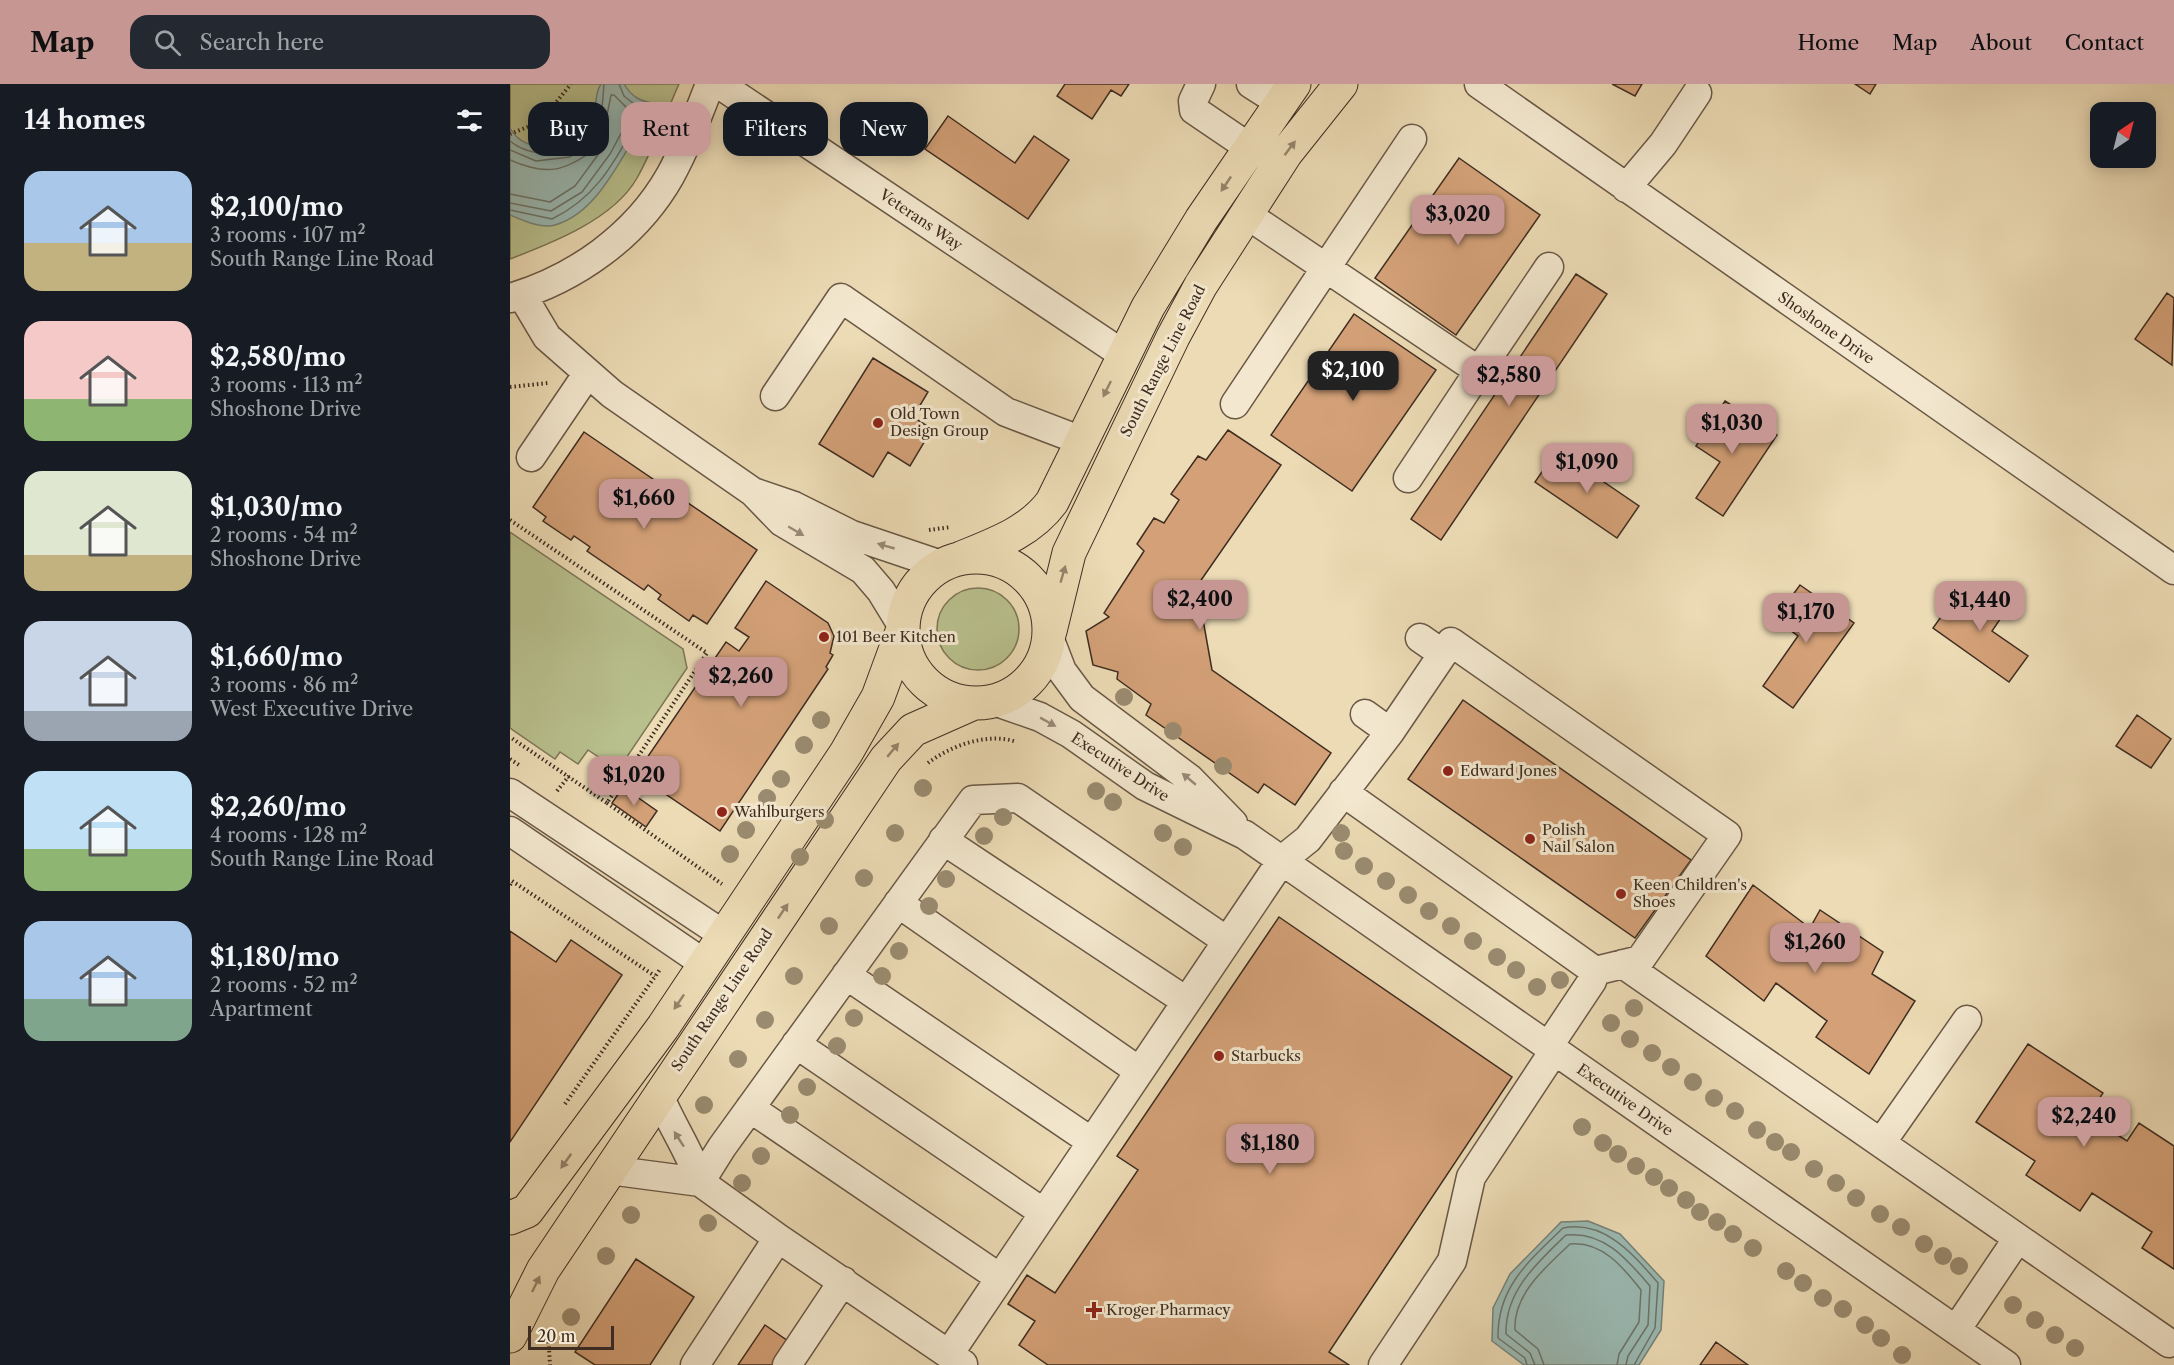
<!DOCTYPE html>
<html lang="en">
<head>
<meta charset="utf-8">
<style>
  body { margin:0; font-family:"Libre Caslon Text",serif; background:#242831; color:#f1f3f6; height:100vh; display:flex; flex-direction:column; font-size:22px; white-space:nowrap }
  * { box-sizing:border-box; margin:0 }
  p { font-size:20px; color:#9ea1a6 }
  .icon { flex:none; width:33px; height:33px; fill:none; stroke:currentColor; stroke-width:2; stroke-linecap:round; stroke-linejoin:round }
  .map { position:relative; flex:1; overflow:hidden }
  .panel { display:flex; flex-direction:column; background:#171b24; width:510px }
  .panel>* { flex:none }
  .hud { position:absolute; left:18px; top:18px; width:570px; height:54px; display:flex; gap:12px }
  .needle { width:39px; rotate:35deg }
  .fabs { position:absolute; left:1580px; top:18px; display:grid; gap:12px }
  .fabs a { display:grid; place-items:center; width:66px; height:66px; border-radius:12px; background:#171b24; box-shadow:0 3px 15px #0003; font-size:30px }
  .scale { position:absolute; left:18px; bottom:15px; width:86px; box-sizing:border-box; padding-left:6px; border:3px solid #3f2d21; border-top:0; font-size:16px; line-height:21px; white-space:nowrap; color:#3f2d21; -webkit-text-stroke:4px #f3e8cf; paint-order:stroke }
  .price { position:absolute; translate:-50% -51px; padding:0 14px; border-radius:12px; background:#c59692; color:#111; font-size:20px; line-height:39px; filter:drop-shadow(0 2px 3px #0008) }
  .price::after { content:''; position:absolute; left:50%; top:36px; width:18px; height:14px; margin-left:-9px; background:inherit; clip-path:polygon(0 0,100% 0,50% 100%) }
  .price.active { background:#222; color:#fff }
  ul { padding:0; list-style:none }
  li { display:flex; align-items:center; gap:18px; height:150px; padding:0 24px }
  li span { display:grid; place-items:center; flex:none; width:168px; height:120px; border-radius:18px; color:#555 }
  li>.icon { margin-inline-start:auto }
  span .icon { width:72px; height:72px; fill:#fffc; stroke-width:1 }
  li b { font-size:26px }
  h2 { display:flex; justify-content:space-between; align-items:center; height:72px; padding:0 24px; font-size:26px }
  .tag { padding:0 21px; border-radius:18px; background:#171b24; box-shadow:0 3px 15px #0003; font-size:21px; line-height:54px }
  .tag.active { background:#c59692; color:#111 }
  header { display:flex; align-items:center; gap:36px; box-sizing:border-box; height:84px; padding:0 30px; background:#c59692; color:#111 }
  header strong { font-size:28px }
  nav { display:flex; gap:33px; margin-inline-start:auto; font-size:21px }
  .search { width:420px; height:54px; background:#242831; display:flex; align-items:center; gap:15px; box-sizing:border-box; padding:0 21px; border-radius:18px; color:#9ea1a6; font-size:22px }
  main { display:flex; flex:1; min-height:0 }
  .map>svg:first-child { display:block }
  .green { fill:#b8c08d; stroke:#7c7657; stroke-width:1.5 }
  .water { fill:#9abab4; stroke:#768279; stroke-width:1.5 }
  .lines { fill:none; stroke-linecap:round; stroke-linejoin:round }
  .shore { stroke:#6c746a; stroke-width:1.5 }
  .building { fill:#d3a077; stroke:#3f2d21; stroke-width:1.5 }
  .minor-casing { stroke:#6a5846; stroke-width:31 }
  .major-casing { stroke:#3f2d21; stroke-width:35 }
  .path { stroke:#3f2d21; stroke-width:4; stroke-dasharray:1.5 3; stroke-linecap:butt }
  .minor { stroke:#f3e8cf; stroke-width:28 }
  .major { stroke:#ecdbb5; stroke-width:33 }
  .tree { fill:#9a8b70 }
  .oneway { fill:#96846b }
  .oneway2 { fill:#998a78 }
  .poi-dot { fill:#8f2418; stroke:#f3e8cf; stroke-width:2 }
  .labels { text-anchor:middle; stroke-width:6; stroke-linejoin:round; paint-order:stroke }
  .street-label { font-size:15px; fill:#3f2d21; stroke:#f3e8cf }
  .poi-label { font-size:15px; fill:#3f2d21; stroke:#f3e8cf; text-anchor:start }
</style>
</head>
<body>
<header>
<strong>Map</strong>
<div class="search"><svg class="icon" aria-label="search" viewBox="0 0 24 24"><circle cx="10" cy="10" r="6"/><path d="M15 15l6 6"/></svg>Search here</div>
<nav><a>Home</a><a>Map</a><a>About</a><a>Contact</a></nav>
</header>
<main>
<section class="panel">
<h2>14 homes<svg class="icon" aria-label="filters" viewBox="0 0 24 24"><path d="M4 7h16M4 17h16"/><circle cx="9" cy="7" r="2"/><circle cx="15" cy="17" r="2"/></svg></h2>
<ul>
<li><span style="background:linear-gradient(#a9c7e8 60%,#c2b280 0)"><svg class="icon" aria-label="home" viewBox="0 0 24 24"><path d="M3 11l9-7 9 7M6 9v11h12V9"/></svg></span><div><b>$2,100/mo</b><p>3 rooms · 107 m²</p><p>South Range Line Road</p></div></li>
<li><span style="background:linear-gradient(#f6c9c9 65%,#8fb573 0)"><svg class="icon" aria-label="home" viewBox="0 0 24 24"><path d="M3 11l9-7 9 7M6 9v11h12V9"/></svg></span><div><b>$2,580/mo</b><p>3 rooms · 113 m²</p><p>Shoshone Drive</p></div></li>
<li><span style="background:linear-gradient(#dfe7d0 70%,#c2b280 0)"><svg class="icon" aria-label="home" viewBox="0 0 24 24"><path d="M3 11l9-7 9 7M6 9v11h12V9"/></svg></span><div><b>$1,030/mo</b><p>2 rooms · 54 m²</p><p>Shoshone Drive</p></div></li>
<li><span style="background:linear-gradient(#c9d6e8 75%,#9aa5b1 0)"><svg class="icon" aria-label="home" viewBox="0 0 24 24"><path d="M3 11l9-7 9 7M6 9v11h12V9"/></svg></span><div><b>$1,660/mo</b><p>3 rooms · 86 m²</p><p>West Executive Drive</p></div></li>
<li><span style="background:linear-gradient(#bfe0f5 65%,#8fb573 0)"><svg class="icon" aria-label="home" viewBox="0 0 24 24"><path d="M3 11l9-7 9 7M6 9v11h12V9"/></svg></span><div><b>$2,260/mo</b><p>4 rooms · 128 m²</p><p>South Range Line Road</p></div></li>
<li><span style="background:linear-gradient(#a9c7e8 65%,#7fa58c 0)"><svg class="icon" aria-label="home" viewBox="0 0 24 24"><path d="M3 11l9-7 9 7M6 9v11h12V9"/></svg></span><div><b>$1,180/mo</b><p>2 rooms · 52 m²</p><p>Apartment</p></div></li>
</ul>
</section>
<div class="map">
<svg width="1664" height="1281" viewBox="0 0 1664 1281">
  <rect width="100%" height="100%" fill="#ecdbb5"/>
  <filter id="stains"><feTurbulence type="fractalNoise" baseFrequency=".00333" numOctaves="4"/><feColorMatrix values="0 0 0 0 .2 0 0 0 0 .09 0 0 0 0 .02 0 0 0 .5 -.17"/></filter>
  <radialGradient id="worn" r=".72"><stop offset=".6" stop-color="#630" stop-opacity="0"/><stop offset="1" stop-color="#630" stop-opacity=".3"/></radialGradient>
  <!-- green -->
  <path class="green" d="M0,0H169C155,31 144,64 127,94C104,135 42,159 0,175Z
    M0,448L173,565L177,584L108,686L78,666L68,680L50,668L45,675L0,644Z
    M427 545a41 41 0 1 1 82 0a41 41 0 1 1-82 0Z"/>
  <!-- water -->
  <path class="water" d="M91,0H114C122,14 132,18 148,20C116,56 95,127 45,141C31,145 12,136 0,131V44C17,76 74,64 84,32C87,21 84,10 91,0Z
    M1078,1137L1110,1150L1154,1197L1151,1246L1129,1281H1014L982,1257L983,1224L1000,1190L1051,1138Z"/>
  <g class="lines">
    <!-- shore -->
    <path class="shore" d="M0,57C29,80 71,68 88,37C93,29 93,10 94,0
      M0,66L26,77L60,73L82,56L95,41L101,11H104L122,29L100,70L72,108L41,127L0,119
      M0,76C36,92 54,88 85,65L90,68L65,102L40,118L0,110
      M0,126L42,135C91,111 107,72 133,27L114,12L109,0
      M1017,1281L1015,1274L988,1254C987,1203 1019,1177 1053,1144C1095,1136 1123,1170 1148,1199L1145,1244L1124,1281
      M1025,1281L1020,1269L996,1250C995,1207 1027,1179 1056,1151C1094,1147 1117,1175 1140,1202L1138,1241L1118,1272L1116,1281
      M1034,1281L1028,1265L1005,1246C1003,1210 1036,1183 1060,1160C1092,1157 1113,1183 1131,1206L1129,1238L1109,1270L1107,1281"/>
  </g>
  <!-- building -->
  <path class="building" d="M555,0H619L611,12L601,6L582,35L547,12Z
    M1102,0H1132L1125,12Z
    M1345,0H1366L1360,10Z
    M438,32L505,79L524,52L559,76L518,135L415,65Z
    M949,74L1030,131L946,251L865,194Z
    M1066,190L1097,210L931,456L901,435Z
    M1657,209L1664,214L1662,281L1625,255Z
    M844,230L926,286L842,407L761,351Z
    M363,274L418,308L403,333L422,345L400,382L378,368L363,393L309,360Z
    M1215,317L1267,351L1213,432L1186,414L1210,378L1186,362Z
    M718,346L771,381L687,502L702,586L821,669L785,721L754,700L748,709L636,631L641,620L607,595L608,588L583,581L576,547L599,533L594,529L634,467L627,460L644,434L654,439L669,416L661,410L688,372L696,376Z
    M74,348L247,466L197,540L183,531L179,537L148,515L151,511L138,501L134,506L77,467L80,463L64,452L61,456L33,437L36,433L23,423Z
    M1047,366L1129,422L1107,454L1025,398Z
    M256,497L318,539L324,552L320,569L323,571L316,583L318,585L210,747L126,690L216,558L229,567L239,553L225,544Z
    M1455,499L1495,528L1482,547L1518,572L1499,598L1423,544Z
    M1290,501L1344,539L1283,624L1253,602L1288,552L1265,535Z
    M953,616L1181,776L1125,854L898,695Z
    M1627,631L1661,655L1641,684L1606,662Z
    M113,703L147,727L136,743L102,719Z
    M1243,801L1300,844L1310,826L1373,868L1362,890L1405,917L1359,990L1306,953L1317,937L1266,899L1254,917L1196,872Z
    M769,833L1002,993L819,1268L839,1281H538L509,1261L525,1237L498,1220L517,1191L545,1209L628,1086L607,1072Z
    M0,847L46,878L61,856L112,891L0,1058Z
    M1518,960L1593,1009L1578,1032L1617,1057L1629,1039L1664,1062V1185L1632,1164L1642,1148L1582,1109L1570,1127L1516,1091L1525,1077L1466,1038Z
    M126,1175L184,1213L140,1281H85L65,1268Z
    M255,1241L278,1257L262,1281H228Z
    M1206,1258L1238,1281H1190Z"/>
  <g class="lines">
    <defs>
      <path id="minor" d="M209,0L614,271
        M691,0L683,17L684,26L740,64
        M741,0L771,19
        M969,0L1664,486
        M1116,104L1153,60L1187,9
        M736,130L969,287L898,394
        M12,211L37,253L102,310L243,408L272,438L353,486L371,507L393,543
        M0,214C65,195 126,152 160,92C176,63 188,31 200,0
        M969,287L1039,183
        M265,312L331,214L496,328L572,357
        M725,320L902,55
        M21,373L78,289
        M246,409L284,422L342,451L431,481
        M910,554L933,570
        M540,556L552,587L572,614L680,695L723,739
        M484,617L530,633L561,650L635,702L735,751L1496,1281
        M855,630L880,648
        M833,708L1085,887
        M0,709L214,851
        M0,747L195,880
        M433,756L676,917
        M388,819L629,987
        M1113,880L1659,1259
        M336,891L582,1058
        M286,960L534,1129
        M149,1011C161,1041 180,1067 190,1098
        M240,1024L490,1194
        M1371,1059L1457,936
        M99,1086L190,1098L268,1154L185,1281
        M190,1098L212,1063L463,716L508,714L717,857
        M268,1154L453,1280
        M1446,1246L1508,1154
        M439,1270L772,776L798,755L880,648L941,558L1217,751L1130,876L1085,887L1082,897L1038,963
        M277,1281L333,1197
        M873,1281L942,1177L961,1093L1044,967"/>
      <path id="major" d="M393 546a73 73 0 1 1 146 0a73 73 0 1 1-146 0Z
        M451,474C485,460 520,448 542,418L638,223L691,136L784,0
        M540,547L559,469L663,253L691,201L776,69L831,0
        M0,1134L17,1127L153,943L336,669L368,613L393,545
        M0,1252L33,1186L376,675L403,646L464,619"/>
    </defs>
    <!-- minor casing -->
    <use href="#minor" class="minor-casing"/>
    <!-- major casing -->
    <use href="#major" class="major-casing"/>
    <!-- path -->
    <path class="path" d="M0,50L30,38L61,0
      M0,303L38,299
      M0,436L197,569L97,719L0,653
      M419,446L441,443
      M0,675L9,681
      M418,679C440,662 476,649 504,657
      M47,707L59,692
      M97,719L212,800
      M0,801L2,797L145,892
      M55,1020L151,884
      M38,1249L40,1281"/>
    <!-- minor -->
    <use href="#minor" class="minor"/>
    <!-- major -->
    <use href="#major" class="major"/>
  </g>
  <!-- trees -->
  <g class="tree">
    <circle cx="614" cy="613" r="9"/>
    <circle cx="311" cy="636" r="9"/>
    <circle cx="663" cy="647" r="9"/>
    <circle cx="294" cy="661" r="9"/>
    <circle cx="713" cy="682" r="9"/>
    <circle cx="271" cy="695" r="9"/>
    <circle cx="413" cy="704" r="9"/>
    <circle cx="586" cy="707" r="9"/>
    <circle cx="257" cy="714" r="9"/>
    <circle cx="603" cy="718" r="9"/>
    <circle cx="493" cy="733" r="9"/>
    <circle cx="315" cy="736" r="9"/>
    <circle cx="236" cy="746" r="9"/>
    <circle cx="385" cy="749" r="9"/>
    <circle cx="653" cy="749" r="9"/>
    <circle cx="831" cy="749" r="9"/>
    <circle cx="474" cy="752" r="9"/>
    <circle cx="673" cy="763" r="9"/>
    <circle cx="834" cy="767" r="9"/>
    <circle cx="220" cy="770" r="9"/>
    <circle cx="290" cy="773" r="9"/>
    <circle cx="854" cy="782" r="9"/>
    <circle cx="354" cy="794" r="9"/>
    <circle cx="436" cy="795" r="9"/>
    <circle cx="876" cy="797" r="9"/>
    <circle cx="898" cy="811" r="9"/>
    <circle cx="419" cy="822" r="9"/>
    <circle cx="919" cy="827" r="9"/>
    <circle cx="319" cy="842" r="9"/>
    <circle cx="941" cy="842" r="9"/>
    <circle cx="963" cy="857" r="9"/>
    <circle cx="389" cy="867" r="9"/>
    <circle cx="987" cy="873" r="9"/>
    <circle cx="1006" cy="886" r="9"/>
    <circle cx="284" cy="892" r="9"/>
    <circle cx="372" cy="892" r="9"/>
    <circle cx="1050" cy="896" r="9"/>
    <circle cx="1027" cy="903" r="9"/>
    <circle cx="1124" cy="924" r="9"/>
    <circle cx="344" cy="934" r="9"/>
    <circle cx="255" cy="936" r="9"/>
    <circle cx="1101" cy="939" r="9"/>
    <circle cx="1120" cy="955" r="9"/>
    <circle cx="327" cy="962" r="9"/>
    <circle cx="1142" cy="969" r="9"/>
    <circle cx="228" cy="975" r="9"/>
    <circle cx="1161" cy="983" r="9"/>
    <circle cx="1183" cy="998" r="9"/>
    <circle cx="297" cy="1003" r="9"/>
    <circle cx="1204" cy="1014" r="9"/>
    <circle cx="194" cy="1021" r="9"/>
    <circle cx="1225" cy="1027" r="9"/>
    <circle cx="280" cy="1031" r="9"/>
    <circle cx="1072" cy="1043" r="9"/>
    <circle cx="1247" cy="1046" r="9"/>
    <circle cx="1265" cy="1058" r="9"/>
    <circle cx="1093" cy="1059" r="9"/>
    <circle cx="1281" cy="1068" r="9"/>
    <circle cx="1108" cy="1070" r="9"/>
    <circle cx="251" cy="1072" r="9"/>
    <circle cx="1126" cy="1082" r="9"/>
    <circle cx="1304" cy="1085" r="9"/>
    <circle cx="1144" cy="1093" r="9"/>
    <circle cx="232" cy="1099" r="9"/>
    <circle cx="1326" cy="1099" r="9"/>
    <circle cx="1159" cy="1104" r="9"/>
    <circle cx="1346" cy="1114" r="9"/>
    <circle cx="1176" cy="1116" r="9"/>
    <circle cx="1190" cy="1128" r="9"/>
    <circle cx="1370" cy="1130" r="9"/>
    <circle cx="121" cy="1131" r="9"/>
    <circle cx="1207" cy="1138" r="9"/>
    <circle cx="198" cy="1139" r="9"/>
    <circle cx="1391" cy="1143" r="9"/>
    <circle cx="1223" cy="1150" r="9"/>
    <circle cx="1414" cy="1160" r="9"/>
    <circle cx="1243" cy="1164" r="9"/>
    <circle cx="96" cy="1172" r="9"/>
    <circle cx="1433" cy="1172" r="9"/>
    <circle cx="1449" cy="1182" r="9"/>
    <circle cx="1276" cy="1187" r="9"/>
    <circle cx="1293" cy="1199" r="9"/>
    <circle cx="1313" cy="1214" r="9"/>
    <circle cx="1503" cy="1221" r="9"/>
    <circle cx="1333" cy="1225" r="9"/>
    <circle cx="61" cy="1233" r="9"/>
    <circle cx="1525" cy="1236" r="9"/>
    <circle cx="1355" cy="1241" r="9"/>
    <circle cx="1545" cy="1251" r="9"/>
    <circle cx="1371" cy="1254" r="9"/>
    <circle cx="1565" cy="1264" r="9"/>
    <circle cx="1392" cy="1271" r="9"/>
  </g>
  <!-- one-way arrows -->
  <defs><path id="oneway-solid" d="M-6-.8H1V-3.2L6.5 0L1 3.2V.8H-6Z" transform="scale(1.5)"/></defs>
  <g class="oneway">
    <use href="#oneway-solid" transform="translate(780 64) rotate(-53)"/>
    <use href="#oneway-solid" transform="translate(716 100) rotate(124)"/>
    <use href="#oneway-solid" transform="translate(597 305) rotate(116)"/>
    <use href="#oneway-solid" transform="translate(553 490) rotate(-74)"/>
    <use href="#oneway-solid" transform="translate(383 666) rotate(-50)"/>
    <use href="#oneway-solid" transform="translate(273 827) rotate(-56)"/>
    <use href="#oneway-solid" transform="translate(169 918) rotate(124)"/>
    <use href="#oneway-solid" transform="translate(56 1077) rotate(126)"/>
    <use href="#oneway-solid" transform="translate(26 1200) rotate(-64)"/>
  </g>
  <g class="oneway2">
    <use href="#oneway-solid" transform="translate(286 447) rotate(30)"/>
    <use href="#oneway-solid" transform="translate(376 462) rotate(-164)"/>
    <use href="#oneway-solid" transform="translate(538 638) rotate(29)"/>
    <use href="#oneway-solid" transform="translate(679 695) rotate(-140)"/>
    <use href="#oneway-solid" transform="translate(169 1055) rotate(-123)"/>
  </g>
  <!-- markers -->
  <g class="poi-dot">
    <circle cx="368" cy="339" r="6"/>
    <circle cx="314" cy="553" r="6"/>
    <circle cx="938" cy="687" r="6"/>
    <circle cx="212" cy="728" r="6"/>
    <circle cx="1020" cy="755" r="6"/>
    <circle cx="1111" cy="810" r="6"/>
    <circle cx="709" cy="972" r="6"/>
    <path d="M581 1217h6v6h6v6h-6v6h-6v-6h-6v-6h6z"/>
  </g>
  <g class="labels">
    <!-- street labels -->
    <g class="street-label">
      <text transform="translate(411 136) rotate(34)" y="5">Veterans Way</text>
      <text transform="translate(1316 244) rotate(35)" y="5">Shoshone Drive</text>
      <text transform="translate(653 277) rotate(-63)" y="5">South Range Line Road</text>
      <text transform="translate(610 683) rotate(33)" y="5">Executive Drive</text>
      <text transform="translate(212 916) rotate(-56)" y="5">South Range Line Road</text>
      <text transform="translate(1115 1016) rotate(35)" y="5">Executive Drive</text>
    </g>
    <!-- poi labels -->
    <g class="poi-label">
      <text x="380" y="335">Old Town<tspan x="380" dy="17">Design Group</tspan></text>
      <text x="326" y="558">101 Beer Kitchen</text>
      <text x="950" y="692">Edward Jones</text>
      <text x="224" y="733">Wahlburgers</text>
      <text x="1032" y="751">Polish<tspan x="1032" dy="17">Nail Salon</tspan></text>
      <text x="1123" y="806">Keen Children's<tspan x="1123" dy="17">Shoes</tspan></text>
      <text x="721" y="977">Starbucks</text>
      <text x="596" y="1231">Kroger Pharmacy</text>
    </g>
  </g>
  <rect width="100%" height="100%" filter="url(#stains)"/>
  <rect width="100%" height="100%" fill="url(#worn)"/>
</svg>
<div class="fabs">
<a><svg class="needle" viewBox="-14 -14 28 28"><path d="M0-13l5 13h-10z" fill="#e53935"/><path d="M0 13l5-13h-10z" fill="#9ea1a6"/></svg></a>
</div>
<div class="scale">20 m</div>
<b class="price" style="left:948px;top:162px">$3,020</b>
<b class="price active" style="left:843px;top:318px">$2,100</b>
<b class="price" style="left:999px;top:323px">$2,580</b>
<b class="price" style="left:1222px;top:371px">$1,030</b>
<b class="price" style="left:1077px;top:410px">$1,090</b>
<b class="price" style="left:134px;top:446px">$1,660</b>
<b class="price" style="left:690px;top:547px">$2,400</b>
<b class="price" style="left:1470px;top:548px">$1,440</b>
<b class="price" style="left:1296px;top:560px">$1,170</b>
<b class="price" style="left:231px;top:624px">$2,260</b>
<b class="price" style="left:124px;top:723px">$1,020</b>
<b class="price" style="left:1305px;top:890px">$1,260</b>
<b class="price" style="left:1574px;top:1064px">$2,240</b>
<b class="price" style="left:760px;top:1091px">$1,180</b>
<div class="hud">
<a class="tag">Buy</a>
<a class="tag active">Rent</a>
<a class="tag">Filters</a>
<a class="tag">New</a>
</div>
</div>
</main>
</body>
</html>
